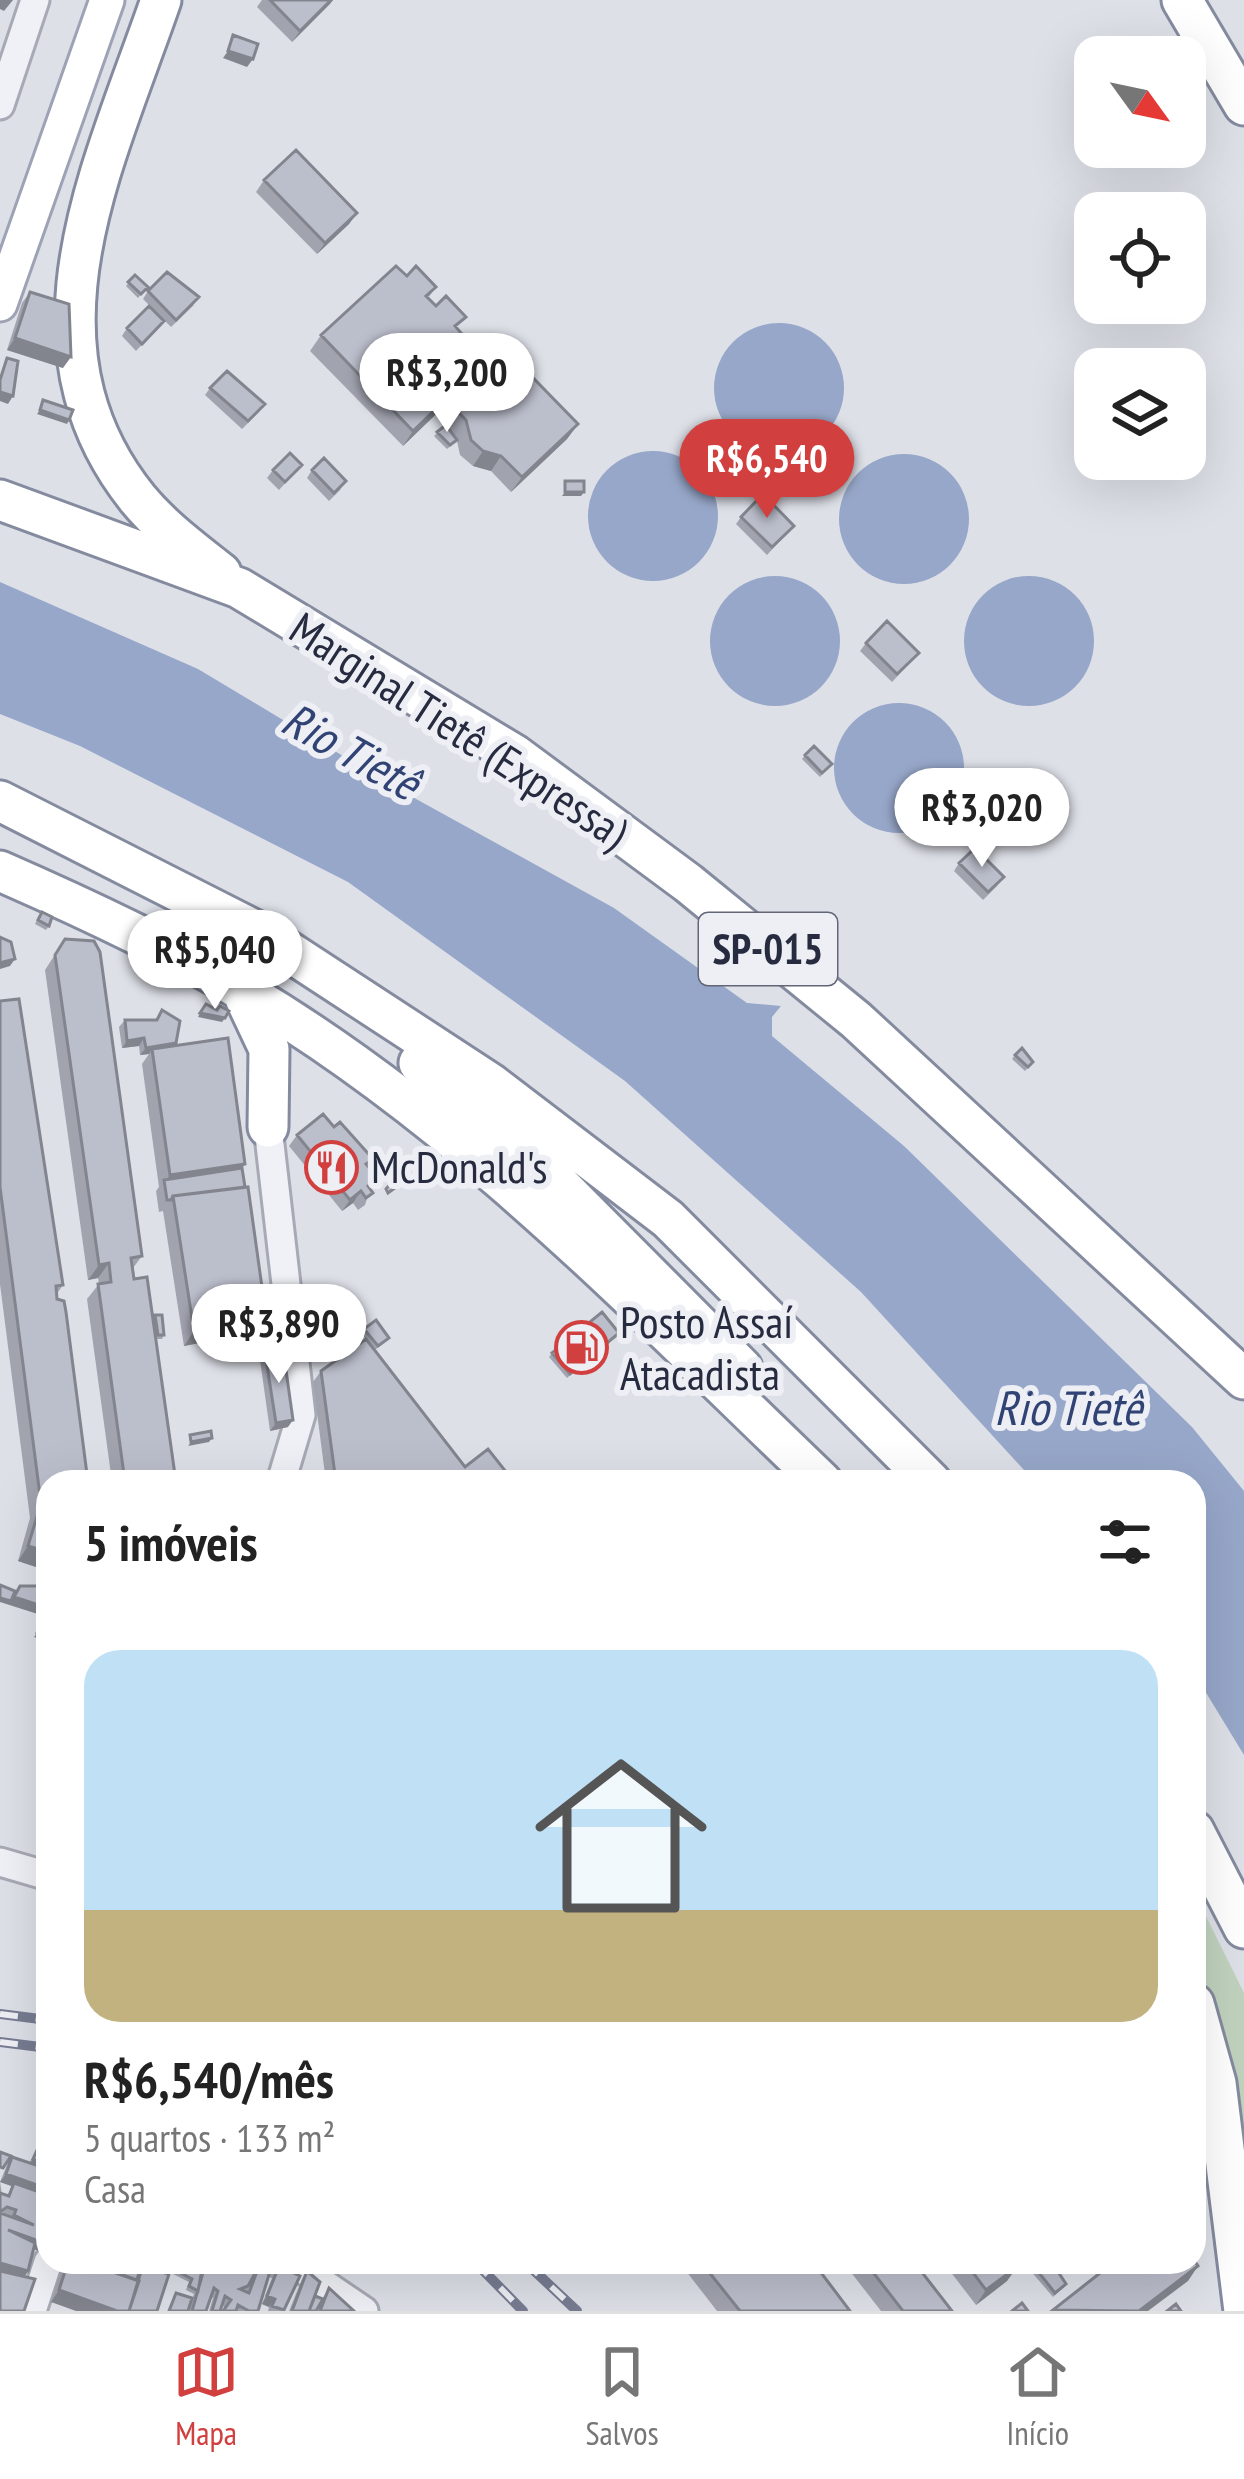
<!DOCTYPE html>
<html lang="pt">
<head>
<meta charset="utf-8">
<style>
  body { margin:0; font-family:"PT Sans Narrow",sans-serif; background:#f6f6f6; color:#222; height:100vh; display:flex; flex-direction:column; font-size:45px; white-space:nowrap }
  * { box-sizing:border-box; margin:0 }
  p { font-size:39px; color:#767676 }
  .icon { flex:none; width:66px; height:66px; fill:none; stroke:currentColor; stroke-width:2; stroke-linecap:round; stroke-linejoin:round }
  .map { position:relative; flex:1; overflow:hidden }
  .side { position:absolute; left:36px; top:1470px; width:1170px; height:804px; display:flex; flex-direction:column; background:#fff; border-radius:36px; box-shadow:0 12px 48px #0002 }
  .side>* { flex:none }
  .needle { width:78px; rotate:123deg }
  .buttons { position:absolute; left:1074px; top:36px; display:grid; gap:24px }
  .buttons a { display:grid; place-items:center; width:132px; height:132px; border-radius:24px; background:#fff; box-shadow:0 12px 48px #0002; font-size:60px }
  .price { position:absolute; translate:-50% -102px; padding:0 27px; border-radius:42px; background:#fff; color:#222; font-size:39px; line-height:78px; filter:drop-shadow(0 3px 6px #0008) }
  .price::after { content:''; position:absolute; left:50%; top:72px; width:36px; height:27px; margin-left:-18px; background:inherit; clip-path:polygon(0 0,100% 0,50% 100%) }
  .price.current { background:#d1403e; color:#fff }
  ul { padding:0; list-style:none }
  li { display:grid; align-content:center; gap:24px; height:636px; padding:0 48px }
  li span { display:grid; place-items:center; height:372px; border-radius:36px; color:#555 }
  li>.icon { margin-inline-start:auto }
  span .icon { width:216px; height:216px; fill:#fffc; stroke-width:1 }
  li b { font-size:51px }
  h2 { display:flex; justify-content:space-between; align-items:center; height:144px; padding:0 48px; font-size:51px }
  .dock { display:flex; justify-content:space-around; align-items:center; height:168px; border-top:3px solid #e0e0e0; background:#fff; font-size:33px; color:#767676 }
  .dock a { display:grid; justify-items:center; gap:6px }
  .dock .current { color:#d1403e }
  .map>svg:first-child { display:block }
  .green { fill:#c0d2be }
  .water { fill:#97a7c9 }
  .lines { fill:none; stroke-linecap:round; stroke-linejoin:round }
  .minor-casing { stroke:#a7aab5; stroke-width:33 }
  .major-casing { stroke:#9da2b4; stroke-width:39 }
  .highway-casing { stroke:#858b9f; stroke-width:45 }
  .minor { stroke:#f0f1f6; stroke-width:27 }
  .major { stroke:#fff; stroke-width:33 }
  .highway { stroke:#fff; stroke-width:39 }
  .rail-casing { stroke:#777c92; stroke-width:10 }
  .rail { stroke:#edeff5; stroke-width:6; stroke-dasharray:18; stroke-linecap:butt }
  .wall { fill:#a1a3af }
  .shaded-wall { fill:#83858e }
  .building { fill:#bbbecb; stroke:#83858e; stroke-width:3; fill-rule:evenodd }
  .labels { text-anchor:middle; stroke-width:12; stroke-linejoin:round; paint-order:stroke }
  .shield { fill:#edeff5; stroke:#626676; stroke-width:3 }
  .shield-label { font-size:42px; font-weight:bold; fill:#272b3f }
  .street-label { font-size:45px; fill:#272b3f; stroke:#edeff5 }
  .poi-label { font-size:45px; fill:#272b3f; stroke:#edeff5; text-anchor:start }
  .water-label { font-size:48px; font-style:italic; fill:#304374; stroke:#edeff5 }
</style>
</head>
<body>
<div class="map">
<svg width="1244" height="2311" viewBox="0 0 1244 2311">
  <rect width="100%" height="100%" fill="#dee0e8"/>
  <!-- green -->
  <path class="green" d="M1194,1892L1244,1993V2194L1221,2040L1194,1964Z"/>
  <!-- water -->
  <path class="water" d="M714 388a65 65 0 1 1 130 0a65 65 0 1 1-130 0Z
    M588 516a65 65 0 1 1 130 0a65 65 0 1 1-130 0Z
    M839 519a65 65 0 1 1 130 0a65 65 0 1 1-130 0Z
    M710 641a65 65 0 1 1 130 0a65 65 0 1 1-130 0Z
    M964 641a65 65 0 1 1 130 0a65 65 0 1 1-130 0Z
    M0,582L198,669L398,789L614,908L747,1003L781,1006L772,1017V1036L904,1146L1192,1427L1244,1491V1755L1194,1673V1482H1035L861,1292L625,1081L348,882L80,746L0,714Z
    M834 768a65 65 0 1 1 130 0a65 65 0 1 1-130 0Z"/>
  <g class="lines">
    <defs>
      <path id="minor" d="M0,105L35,0
        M268,1127L301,1415L281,1482
        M0,1862L48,1876
        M292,2262L364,2311
        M32,2311L48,2262"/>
      <path id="major" d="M0,304L107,0"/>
      <path id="highway" d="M161,0C105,163 12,343 138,499C162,528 192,550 221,573
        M1182,0L1244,105
        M0,500L239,588L515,755L688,883L856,1020L1244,1379
        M0,801L262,934L490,1083L668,1219L931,1482
        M0,871C80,906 162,944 238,988C459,1117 638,1306 822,1482
        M245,998L269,1049L268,1127
        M419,1063L515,1140L742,1368
        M1194,1831L1244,1928
        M1194,2004L1216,2083L1244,2311"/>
    </defs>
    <!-- minor casing -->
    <use href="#minor" class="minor-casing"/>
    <!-- major casing -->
    <use href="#major" class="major-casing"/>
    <!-- highway casing -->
    <use href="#highway" class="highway-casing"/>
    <!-- minor -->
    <use href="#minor" class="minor"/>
    <!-- major -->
    <use href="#major" class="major"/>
    <!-- highway -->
    <use href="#highway" class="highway"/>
    <defs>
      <path id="rail" d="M0,2014L48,2020
        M0,2042L48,2048
        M475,2262L523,2311
        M525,2262L577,2311"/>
    </defs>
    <!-- rail casing -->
    <use href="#rail" class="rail-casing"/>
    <!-- rail -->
    <use href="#rail" class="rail"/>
  </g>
  <!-- wall -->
  <path class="wall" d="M262,0H333L292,42L257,7Z
    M264,180L357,213L349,224L317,254L256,192Z
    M135,275L148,287L138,298L126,286Z
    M407,276L436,287L428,298L462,334L455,344L464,365L472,374L462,389L403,446L310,351L321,335Z
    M148,291L194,305L171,327L143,299Z
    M30,292L63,368L7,350L22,303Z
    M164,321L136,351L122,336L127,328Z
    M210,388L259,412L242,429L205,395Z
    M448,402L578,424L567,439L511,492L491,471L473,466L460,455L457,441L447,449L434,436L446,425L438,417Z
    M302,465L279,490L267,478L273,470Z
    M312,470L341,489L329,501L307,478Z
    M741,517L794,526L767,555L736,524Z
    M866,643L913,660L892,682L860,651Z
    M805,755L832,764L820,777L802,759Z
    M959,863L998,885L983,900L954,871Z
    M39,916L49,926L46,930L35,924Z
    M65,939L142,1256L133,1268L134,1279L153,1318L155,1315L164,1335L162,1339H156L176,1482H112L87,1299L99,1284L98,1278L88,1280L45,970Z
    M0,1001L63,1285L56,1295L48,1482V1571L18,1561L30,1518L0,1284Z
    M162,1010L176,1043L174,1046L245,1164L242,1168L267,1323L256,1338L240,1335L184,1346L163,1211L159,1212L156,1191L159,1187L142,1064L149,1054L140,1055L139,1046L122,1048L119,1027L125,1020H155Z
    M1015,1055L1033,1062L1025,1071L1012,1059Z
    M334,1127L373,1159L368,1166L370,1189L365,1205L358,1210L353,1203L342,1211L289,1146L297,1135Z
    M364,1329L389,1338L375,1350L361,1333Z
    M619,1333L567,1378L549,1357L552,1353Z
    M265,1353L288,1427L270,1431L260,1360Z
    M321,1371L465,1467L514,1482H326L313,1382Z
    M37,2150L48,2220L42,2218L40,2224L47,2244L42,2252L34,2249L28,2271L0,2311V2182L2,2194L7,2196L12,2186L0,2182L7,2165L12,2157L29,2163Z
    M64,2262H172L157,2311L51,2302Z
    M177,2262L201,2270L202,2266L191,2262H292L289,2271L284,2311H268L269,2307L262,2304L272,2278L268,2277L258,2311H223L225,2308L222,2305L220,2311H209L213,2298L211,2297L206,2311H188L194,2294L186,2290L189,2282L173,2274Z
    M679,2262H813L850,2311H717Z
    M843,2262H914L952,2311H881Z
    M943,2262H1015L1007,2281L976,2305Z
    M1023,2262H1058L1054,2265L1066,2284L1053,2297Z
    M307,2271L315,2296L322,2299L329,2288L354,2311H318L321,2302L316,2311H289L302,2279Z"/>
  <!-- shaded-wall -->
  <path class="shaded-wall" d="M0,0H13L4,11L0,9Z
    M331,0H333L330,4L292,42L300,31Z
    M228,51L253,59L247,67L223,58Z
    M357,213L349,224L317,254L325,243Z
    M15,338L71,357L63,368L7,350Z
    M472,374L462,389L403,446L413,431Z
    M0,392L13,396L8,404L0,401Z
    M40,410L69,420L67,424L37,414Z
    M578,424L567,439L511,492L522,477Z
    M483,451L501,456L491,471L473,466Z
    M565,492H584L581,496H562Z
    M15,959L10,966L0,969L3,962Z
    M200,1013L225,1018L222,1022L198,1017Z
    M144,1038L139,1046L122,1048L127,1041Z
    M176,1043L170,1051L152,1049L149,1054L140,1055L146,1048Z
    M245,1164L234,1179L164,1183L170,1175Z
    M361,1191L353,1203L342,1211L350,1200Z
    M109,1263L98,1278L88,1280L99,1265Z
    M250,1320L267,1323L256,1338L240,1335L184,1346L194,1331Z
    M293,1420L288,1427L270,1431L276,1423Z
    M212,1438L209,1442L188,1446L191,1442Z
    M28,1546L48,1552V1571L18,1561Z
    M14,1597L48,1608V1610L44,1616L0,1602V1598L11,1601Z
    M37,1633L48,1637V1642L34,1637Z
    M33,2159L48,2164V2174L28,2167Z
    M6,2174L48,2189V2194L45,2198L0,2182Z
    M8,2230L47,2244L42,2252L3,2238Z
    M0,2263L28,2271L23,2279L0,2273Z
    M1018,2266L1007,2281L976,2305L986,2290Z
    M1198,2266L1188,2281L1148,2311H1139Z
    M59,2290L117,2311H76L51,2302Z
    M267,2296L275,2299L269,2307L262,2304Z"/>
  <!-- building -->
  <path class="building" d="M270,0H331L300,31Z
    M233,35L258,44L253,59L228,51Z
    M296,150L357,213L325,243L264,180Z
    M396,266L407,276L416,266L436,287L426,296L436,306L446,296L466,317L455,326L462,334L453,342L470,357L462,364L472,374L413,431L321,335Z
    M167,272L199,297L176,320L148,291Z
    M135,275L148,287L141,294L128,282Z
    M30,292L69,304L71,357L15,338Z
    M149,306L164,321L142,344L127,328Z
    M505,349L578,424L522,477L501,456L483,451L471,440L466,420L448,402Z
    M7,358L18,361L13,396L0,392V380Z
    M227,371L265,404L248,421L210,388Z
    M43,400L73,410L69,420L40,410Z
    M446,425L457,440L450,445L437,432Z
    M290,453L302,465L285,482L273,470Z
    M324,458L346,481L334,493L312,470Z
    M565,481H584V492H565Z
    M763,494L794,526L772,547L741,517Z
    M887,621L919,653L897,674L866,643Z
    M814,746L832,764L822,773L805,755Z
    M975,848L1004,877L988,892L959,863Z
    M42,912L52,917L49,926L38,920Z
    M0,937L11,942L15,959L3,962L0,968Z
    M65,939L94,941L100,952L142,1256L131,1258L134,1279L147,1277L176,1482H125L98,1284L111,1282L109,1263L99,1265L55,955Z
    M19,999L63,1285L56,1286L57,1299L64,1301L66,1312L88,1482H48V1552L28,1546L41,1503L0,1187V1001Z
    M206,1004L217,1010L220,1006L229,1011L225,1018L200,1013Z
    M162,1010L180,1021L176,1043L146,1048L144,1038L127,1041L125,1020H157Z
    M228,1038L245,1164L170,1175L152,1049Z
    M1022,1048L1033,1062L1028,1067L1015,1055Z
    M323,1114L334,1127L340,1122L373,1159L366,1164L378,1178L368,1186L373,1193L366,1198L361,1191L350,1200L297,1135Z
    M242,1168L245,1187L173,1196L171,1200H167L164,1180Z
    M397,1176L403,1182L388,1193L386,1189Z
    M248,1187L267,1323L250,1320L194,1331L173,1196Z
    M602,1312L619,1333L570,1374L552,1353Z
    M155,1315H162L164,1335H158Z
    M376,1320L389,1338L378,1346L364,1329Z
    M366,1339L465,1467L488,1449L514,1482H336L321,1371Z
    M283,1349L293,1420L276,1423L265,1353Z
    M211,1431L212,1438L191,1442L190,1435Z
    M0,1585L15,1591L11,1601L0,1598Z
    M20,1586H48V1608L14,1597Z
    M43,1612L48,1614V1637L37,1633Z
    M37,2150L48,2153V2164L33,2159Z
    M0,2152L11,2156L3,2168L0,2167Z
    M12,2157L48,2169V2189L6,2174Z
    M14,2183L48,2195V2210L45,2209L40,2224L48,2227L47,2244L8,2230L35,2243L28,2271L0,2263V2213L34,2225L14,2215L16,2210L7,2207L0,2212V2193L9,2196Z
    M1194,2260L1198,2266L1139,2311L1053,2310L1114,2262H1194Z
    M68,2262H84L139,2281L129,2311H117L59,2290Z
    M84,2262H114L109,2271Z
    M114,2262L140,2269L137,2280L111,2271Z
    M133,2262H155L153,2269L169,2274L157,2311H129L143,2265Z
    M155,2262H172L168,2274L153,2269Z
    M178,2262H184L202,2270L198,2291L189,2286L192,2279L175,2270Z
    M206,2262H292L289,2271L300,2276L284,2310L272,2306L275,2299L267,2296L277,2271L271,2268L258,2311H249L238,2305L236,2311H223L231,2300L225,2296L220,2311H212L218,2291L214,2288L206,2311H192ZM259,2266L249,2293L240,2289L248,2286Z
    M701,2262H813L850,2311H740Z
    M865,2262H914L952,2311H903Z
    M965,2262H1015L1018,2266L986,2290Z
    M1034,2262H1053L1041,2271Z
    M1053,2264L1066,2284L1055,2293L1040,2274Z
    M0,2271L35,2279L24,2311H0Z
    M307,2271L320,2282L309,2311H292Z
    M329,2288L354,2311H320Z
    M176,2293L192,2298L188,2311H169Z
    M315,2296L323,2299L316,2311H309Z
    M1022,2303L1028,2311H1012Z
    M1176,2304L1181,2311H1167Z"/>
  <!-- icons -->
  <defs>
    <symbol id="restaurant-ring" viewBox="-11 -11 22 22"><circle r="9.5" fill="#edeff5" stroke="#d1403e" stroke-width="1.5"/><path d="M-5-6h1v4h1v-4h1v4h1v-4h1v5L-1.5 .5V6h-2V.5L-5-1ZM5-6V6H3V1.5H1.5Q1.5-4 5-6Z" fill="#d1403e"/></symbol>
    <symbol id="fuel-ring" viewBox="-11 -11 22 22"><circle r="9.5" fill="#edeff5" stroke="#d1403e" stroke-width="1.5"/><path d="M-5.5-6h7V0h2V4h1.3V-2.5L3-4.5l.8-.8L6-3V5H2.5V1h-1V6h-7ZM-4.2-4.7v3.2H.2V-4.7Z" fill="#d1403e"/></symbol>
  </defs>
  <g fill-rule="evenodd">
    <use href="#restaurant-ring" x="302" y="1138" width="59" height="59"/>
    <use href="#fuel-ring" x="552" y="1318" width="59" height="59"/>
  </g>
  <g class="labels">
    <!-- shield labels -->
    <rect class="shield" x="699" y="913" width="138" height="72" rx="9"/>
    <g class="shield-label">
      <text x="768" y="964">SP-015</text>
    </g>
    <!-- street labels -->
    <g class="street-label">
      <text transform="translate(459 730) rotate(33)" y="16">Marginal Tietê (Expressa)</text>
    </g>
    <!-- poi labels -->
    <g class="poi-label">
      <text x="371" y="1183">McDonald's</text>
      <text x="620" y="1338">Posto Assaí<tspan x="620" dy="52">Atacadista</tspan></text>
    </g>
    <!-- water labels -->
    <g class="water-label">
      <text transform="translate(351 751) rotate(29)" y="17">Rio Tietê</text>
      <text x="1068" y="1425">Rio Tietê</text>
    </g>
  </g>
</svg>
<div class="buttons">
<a><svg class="needle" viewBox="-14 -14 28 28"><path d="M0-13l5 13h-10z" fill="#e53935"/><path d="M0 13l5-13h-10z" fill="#767676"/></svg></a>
<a><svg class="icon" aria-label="locate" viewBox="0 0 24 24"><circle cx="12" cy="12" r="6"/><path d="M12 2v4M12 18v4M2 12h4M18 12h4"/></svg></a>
<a><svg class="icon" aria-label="layers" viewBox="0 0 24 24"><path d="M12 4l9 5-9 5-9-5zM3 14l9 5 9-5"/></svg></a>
</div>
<b class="price" style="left:447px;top:435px">R$3,200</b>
<b class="price current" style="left:767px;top:521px">R$6,540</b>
<b class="price" style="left:982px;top:870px">R$3,020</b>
<b class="price" style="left:215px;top:1012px">R$5,040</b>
<b class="price" style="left:279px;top:1386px">R$3,890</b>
<section class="side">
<h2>5 imóveis<svg class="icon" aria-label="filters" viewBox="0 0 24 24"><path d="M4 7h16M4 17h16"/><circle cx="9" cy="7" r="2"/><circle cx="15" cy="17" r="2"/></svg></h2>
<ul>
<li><span style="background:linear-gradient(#bfe0f5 70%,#c2b280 0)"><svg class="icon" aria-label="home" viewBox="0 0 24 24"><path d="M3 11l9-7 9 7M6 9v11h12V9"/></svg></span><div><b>R$6,540/mês</b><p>5 quartos · 133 m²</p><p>Casa</p></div></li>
</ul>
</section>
</div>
<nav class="dock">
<a class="current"><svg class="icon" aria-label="map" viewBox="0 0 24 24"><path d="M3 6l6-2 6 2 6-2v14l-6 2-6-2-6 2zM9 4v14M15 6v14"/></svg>Mapa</a>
<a><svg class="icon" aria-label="saved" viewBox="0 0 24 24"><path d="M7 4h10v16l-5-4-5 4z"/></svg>Salvos</a>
<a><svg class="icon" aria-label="home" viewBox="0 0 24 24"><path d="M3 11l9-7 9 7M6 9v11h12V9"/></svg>Início</a>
</nav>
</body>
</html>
